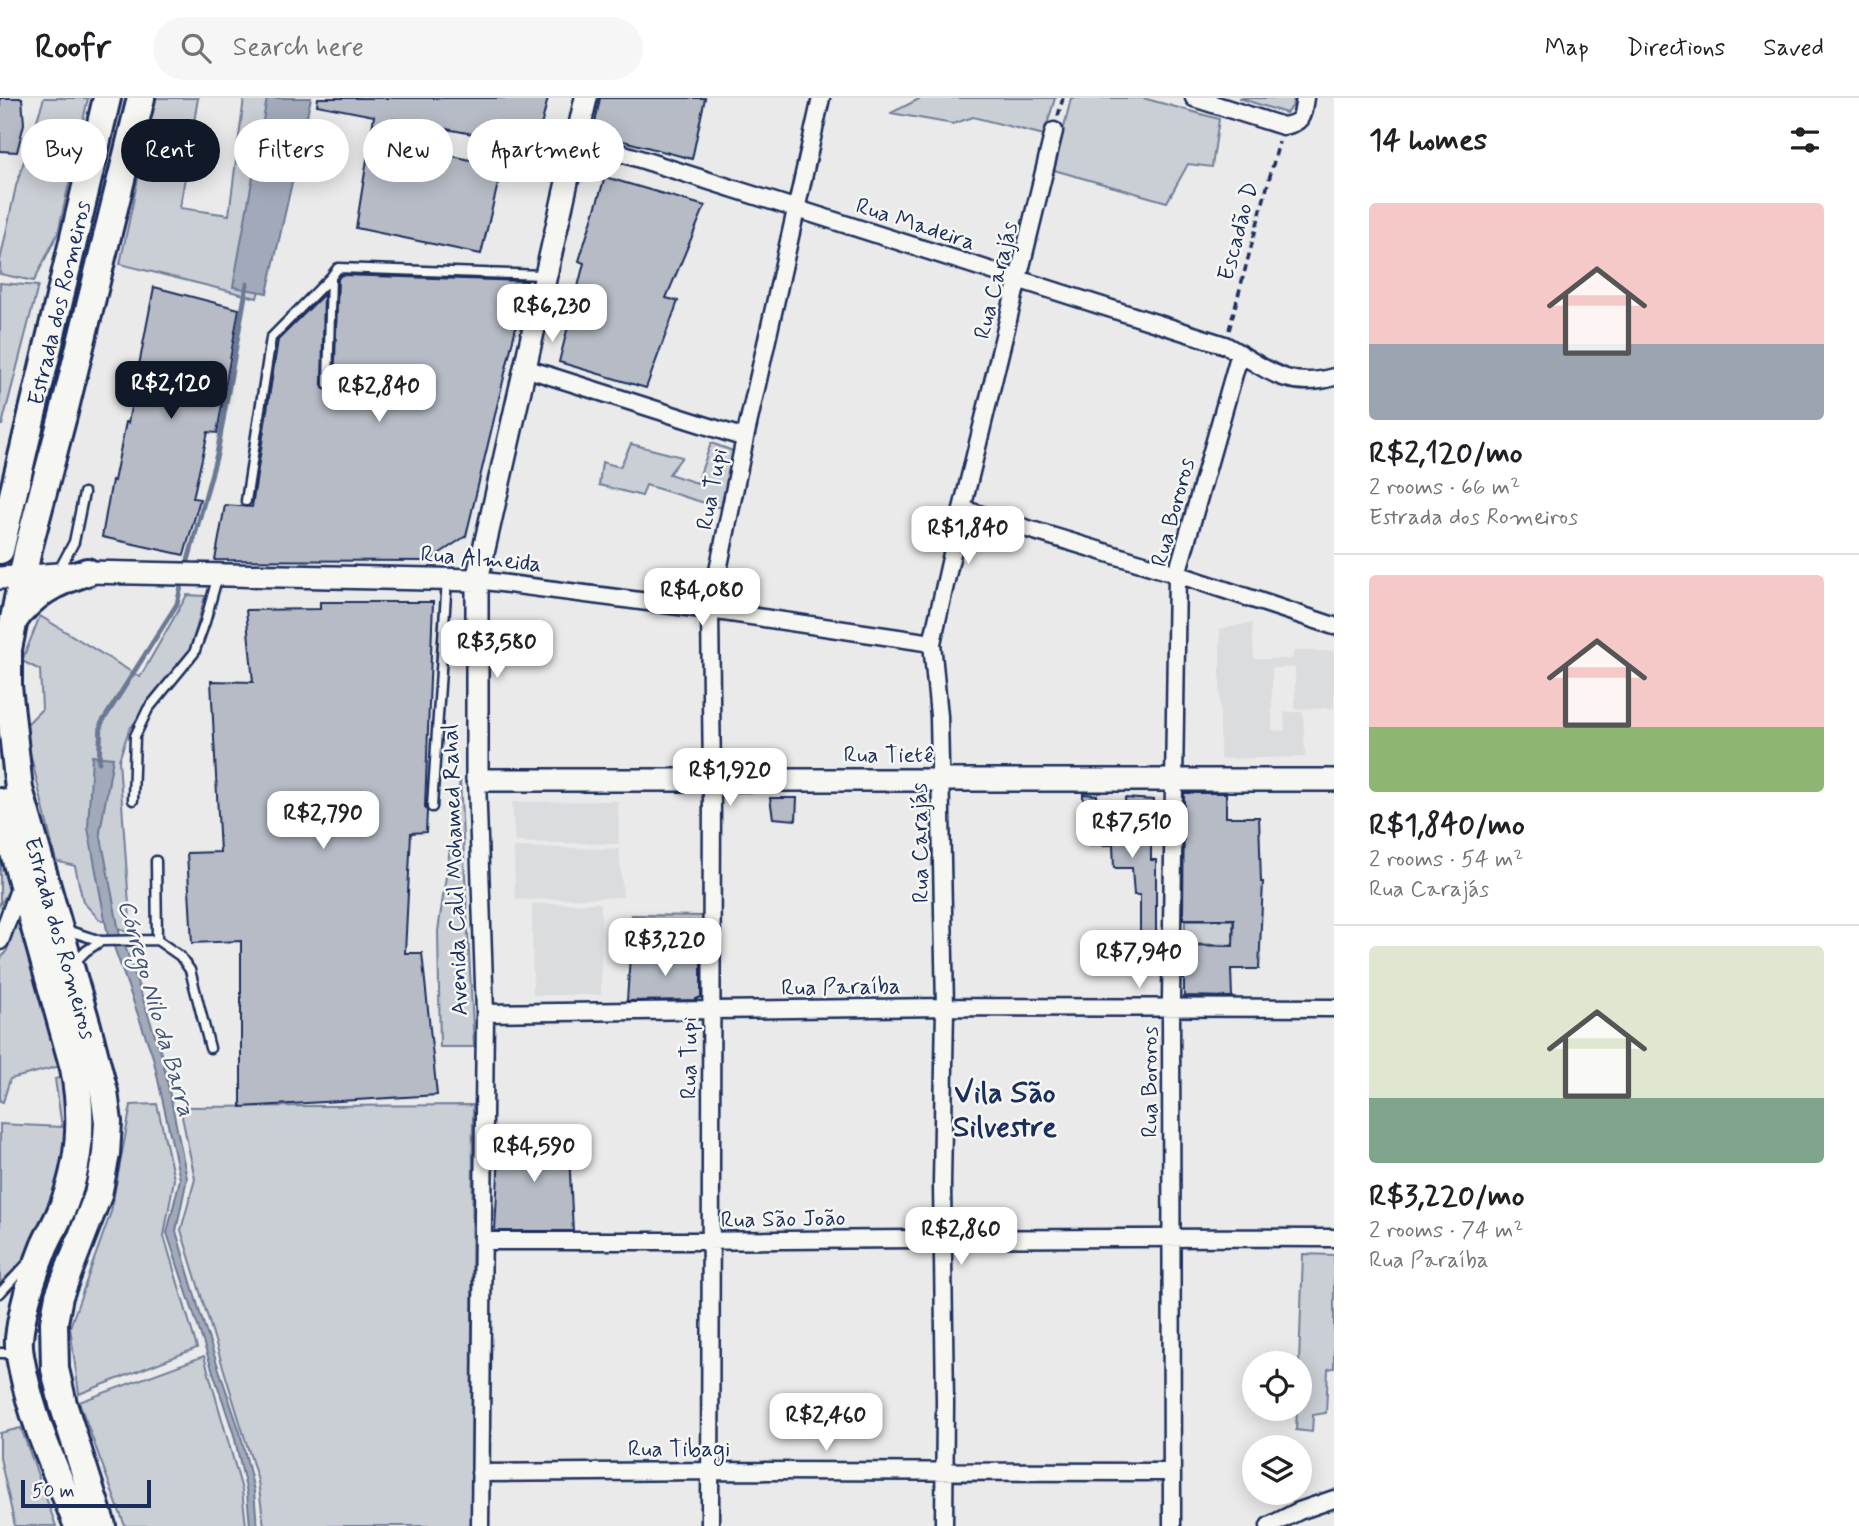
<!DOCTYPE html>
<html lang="en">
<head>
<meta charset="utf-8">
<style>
  body { margin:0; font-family:Mynerve,sans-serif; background:#f6f6f6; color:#202124; height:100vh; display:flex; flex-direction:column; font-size:26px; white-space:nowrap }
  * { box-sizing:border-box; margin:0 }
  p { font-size:23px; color:#757577 }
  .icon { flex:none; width:38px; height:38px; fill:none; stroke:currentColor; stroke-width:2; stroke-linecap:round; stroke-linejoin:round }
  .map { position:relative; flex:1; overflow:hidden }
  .drawer { display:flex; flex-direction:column; background:#fff; width:525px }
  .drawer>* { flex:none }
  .hud { position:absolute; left:21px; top:21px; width:665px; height:63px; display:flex; gap:14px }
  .fabs { position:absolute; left:1242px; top:1253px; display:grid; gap:14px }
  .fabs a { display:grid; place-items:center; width:70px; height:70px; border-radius:50%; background:#fff; box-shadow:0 4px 18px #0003; font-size:35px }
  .scale { position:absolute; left:21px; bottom:18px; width:130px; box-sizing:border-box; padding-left:7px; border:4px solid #1b2f5e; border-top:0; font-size:19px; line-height:24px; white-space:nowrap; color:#1b2f5e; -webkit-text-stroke:5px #f6f6f2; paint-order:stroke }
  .price { position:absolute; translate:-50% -60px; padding:0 16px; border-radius:14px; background:#fff; color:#222; font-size:23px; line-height:46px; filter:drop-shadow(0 2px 4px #0008) }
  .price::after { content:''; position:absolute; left:50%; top:42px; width:21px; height:16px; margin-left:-10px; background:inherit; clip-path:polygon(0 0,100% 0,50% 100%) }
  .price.active { background:#111827; color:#fff }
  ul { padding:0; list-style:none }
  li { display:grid; align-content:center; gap:14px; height:371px; padding:0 35px }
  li+li { border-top:2px solid #e0e0e0 }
  li span { display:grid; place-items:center; height:217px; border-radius:7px; color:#555 }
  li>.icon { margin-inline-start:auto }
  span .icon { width:126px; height:126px; fill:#fffc; stroke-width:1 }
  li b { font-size:30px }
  h2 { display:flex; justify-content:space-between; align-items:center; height:84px; padding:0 35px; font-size:30px }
  .chip { padding:0 24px; border-radius:32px; background:#fff; box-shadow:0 4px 18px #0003; font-size:24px; line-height:63px }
  .chip.active { background:#111827; color:#fff }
  header { display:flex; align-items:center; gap:42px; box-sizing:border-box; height:98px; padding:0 35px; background:#fff; border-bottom:2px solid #e0e0e0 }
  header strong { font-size:33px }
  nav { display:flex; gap:38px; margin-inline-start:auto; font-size:24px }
  .search { width:490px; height:63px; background:#f6f6f6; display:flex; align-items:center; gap:18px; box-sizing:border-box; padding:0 24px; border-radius:38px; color:#757577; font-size:26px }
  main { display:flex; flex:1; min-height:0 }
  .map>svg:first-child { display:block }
  .built { fill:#dadcde }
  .green { fill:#caced5; stroke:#727e9a; stroke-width:2 }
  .water { fill:#a2aaba; stroke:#6c7995; stroke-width:2 }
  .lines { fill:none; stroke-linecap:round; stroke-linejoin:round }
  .stream { stroke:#6c7995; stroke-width:5 }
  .building { fill:#b6bbc6; stroke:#1b2f5e; stroke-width:2 }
  .service-casing { stroke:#1b2f5e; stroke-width:13 }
  .minor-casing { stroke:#1b2f5e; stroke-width:21 }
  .tertiary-casing { stroke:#1b2f5e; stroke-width:26 }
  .primary-casing { stroke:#1b2f5e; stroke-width:32 }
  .path { stroke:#1b2f5e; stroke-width:3.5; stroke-dasharray:7 5; stroke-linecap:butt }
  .service { stroke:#f6f6f2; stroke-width:8 }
  .minor { stroke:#f6f6f2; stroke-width:16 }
  .tertiary { stroke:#f6f6f2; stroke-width:21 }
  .primary { stroke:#f6f6f2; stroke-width:26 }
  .labels { text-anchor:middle; stroke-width:5; stroke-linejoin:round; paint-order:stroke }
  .street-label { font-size:23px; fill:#1b2f5e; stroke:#f6f6f2 }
  .water-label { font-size:24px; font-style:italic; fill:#44547a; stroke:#f6f6f2 }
  .district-label { font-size:30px; font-weight:bold; fill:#1b2f5e; stroke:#f6f6f2 }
</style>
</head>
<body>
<header>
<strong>Roofr</strong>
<div class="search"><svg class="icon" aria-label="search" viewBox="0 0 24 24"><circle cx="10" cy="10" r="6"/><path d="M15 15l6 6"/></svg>Search here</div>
<nav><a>Map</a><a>Directions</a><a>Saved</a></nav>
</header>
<main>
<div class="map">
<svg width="1334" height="1428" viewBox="0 0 1334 1428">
  <rect width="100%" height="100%" fill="#e9eae9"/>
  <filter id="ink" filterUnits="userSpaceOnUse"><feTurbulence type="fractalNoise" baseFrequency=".0143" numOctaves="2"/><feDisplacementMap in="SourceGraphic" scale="14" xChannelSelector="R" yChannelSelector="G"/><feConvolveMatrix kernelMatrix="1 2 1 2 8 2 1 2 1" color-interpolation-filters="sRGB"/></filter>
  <g filter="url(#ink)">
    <!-- built -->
    <path class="built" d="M1252,525L1254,561H1293V553H1334V610L1295,611V570H1272V632L1285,633L1284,614H1303L1305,659L1220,661V531Z
      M618,703L619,746L515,744L512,704Z
      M514,749L619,751L623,799L515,802Z
      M601,805V897H533L532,806Z"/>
    <!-- green -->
    <path class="green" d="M44,0H88L58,135L34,183L0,176V163L16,88Z
      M155,0H198L180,110L229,117L244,0H309L257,200L120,166Z
      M921,0H1055L1044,37L973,19L953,26L891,15Z
      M1071,0H1143L1219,21L1212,69L1188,66L1167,104L1054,72Z
      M1239,0H1294L1292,9L1286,15Z
      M0,185L38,188L2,327H0Z
      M711,345L733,353L721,410L646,387L642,398L599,387L602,364L620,369L631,346L682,359L669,376L697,385Z
      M187,497L205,498L191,550L129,632L119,662L131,836L99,821L83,804L75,768L56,763L24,629L42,611L40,572L22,563L40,518L140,579Z
      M460,682L474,949H440L438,833Z
      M0,725L15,782L0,807Z
      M23,805L64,967L10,981L3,1004L0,1003V862L7,852Z
      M632,817L703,818L704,856L634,854Z
      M1185,822H1233V838H1240L1239,847L1185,846Z
      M70,977L71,1065L39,1148L0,1185V1026L62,1029L55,981Z
      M157,1006L174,1081L164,1138L197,1250L79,1296L70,1229L111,1114L131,1007Z
      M473,1007L471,1428H264L258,1383L181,1132L195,1081L180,1009Z
      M1303,1156L1334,1157V1270L1328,1271L1326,1315L1313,1317L1312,1334L1296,1332L1297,1311H1300V1265H1299Z
      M204,1258L242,1392L246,1428H125L79,1304Z
      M21,1330L56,1428H15L0,1360V1335Z"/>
    <!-- water -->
    <path class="water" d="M267,0H311L267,195L233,189Z
      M92,658L113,660L100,734L120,838H108L88,730Z
      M124,845L162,958L187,1080L176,1133L200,1215L240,1334L254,1393L257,1428H250L247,1395L234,1337L167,1135L180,1081L153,959L113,846Z"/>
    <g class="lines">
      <!-- stream -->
      <path class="stream" d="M186,470L217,356L247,186
        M99,664L101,626L177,506L183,480"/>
    </g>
    <!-- building -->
    <path class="building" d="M0,0H22L24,26L17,54L0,53Z
      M318,0H548L536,48L393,21L389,44L502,69L481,156L356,130L374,18L317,7Z
      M600,0H705L692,61L593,35Z
      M605,79L705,108L666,200L678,203L646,290L559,264L584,165L579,163Z
      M341,177L527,183L466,438L428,463L215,462L225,407L252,409L278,242L324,196L322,286L324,291L327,292L334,289L338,181Z
      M154,189L239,211L217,335L208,334L193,400L200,401L184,457L102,439L112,382L114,383L126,324L128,325Z
      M320,504H433L425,709L427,713L426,734L411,735L405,855H422L437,997L241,1009V843L192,845L187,755L220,754L211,583L253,584L246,512L320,511Z
      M1184,695H1226V719H1259L1261,784H1263L1259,871H1231L1232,899L1184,898V847L1233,848L1234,821H1183Z
      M1083,696L1097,697L1098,719H1126L1125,700L1154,702L1153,718H1157V734H1151V762H1156V873H1140V797H1134L1132,770H1114L1113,747H1088L1089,722H1083Z
      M770,700H797L796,722L773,720Z
      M701,856V899L694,902L627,903L630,858Z
      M568,1036L573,1133H495L500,1037Z"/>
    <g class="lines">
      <defs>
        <path id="service" d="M328,286L331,179L338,170L543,177
          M246,403L271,240L331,179
          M59,472L74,444L84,395
          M133,702L135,638L148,611L194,555L205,524L218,477
          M432,709L447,481
          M156,763L157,842L180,858L190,872L210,950
          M63,831L101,843L157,842
          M75,864L86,853L101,843
          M0,1195L27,1166
          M0,1255H17"/>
        <path id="minor" d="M1194,0L1283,28C1303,25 1302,18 1305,0
          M577,41L1225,247C1265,269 1286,293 1334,279
          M525,270L745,340
          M962,411L1177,476L1334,528
          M477,482L710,512L932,545
          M477,682L485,915L480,1428
          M0,843L21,786
          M485,915L945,909L1334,910
          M484,1143C767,1144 1051,1138 1334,1140
          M480,1375L710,1373L1171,1374
          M710,1428L712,682L710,512L745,340L821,0
          M944,1428L945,1305L942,1086L945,909L939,618L932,545L962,411L1054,33
          M1172,1428L1171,900L1177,476L1240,255
          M1269,1428L1299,1413L1334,1401"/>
        <path id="tertiary" d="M586,0L477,482V682H1334
          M0,480L87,474L477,482"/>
        <g id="primary">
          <path id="s1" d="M0,452L107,0"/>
          <path d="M14,522C33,495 56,484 87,474"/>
          <path d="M0,704L74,970C83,1016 81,1062 64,1106C59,1121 50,1135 44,1149C32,1179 22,1210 19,1241C18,1252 21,1263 23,1273C34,1327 58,1377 78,1428"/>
          <path d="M102,1428L63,1306L55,1271L54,1224L59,1198L98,1097L106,1056L108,1024L104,994L87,928L19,691L8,588V551L28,451L64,314L141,0"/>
        </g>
      </defs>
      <!-- service casing -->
      <use href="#service" class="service-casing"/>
      <!-- minor casing -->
      <use href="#minor" class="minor-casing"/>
      <!-- tertiary casing -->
      <use href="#tertiary" class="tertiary-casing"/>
      <!-- primary casing -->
      <use href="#primary" class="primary-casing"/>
      <!-- path -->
      <path class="path" d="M1058,18L1063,0
        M1229,232L1279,44"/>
      <!-- service -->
      <use href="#service" class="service"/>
      <!-- minor -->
      <use href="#minor" class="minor"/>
      <!-- tertiary -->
      <use href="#tertiary" class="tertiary"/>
      <!-- primary -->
      <use href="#primary" class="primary"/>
    </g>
  </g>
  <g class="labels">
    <!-- street labels -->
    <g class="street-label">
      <text transform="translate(916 125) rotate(18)" y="8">Rua Madeira</text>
      <text transform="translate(1237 133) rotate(-75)" y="8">Escadão D</text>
      <text transform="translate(995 182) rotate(-76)" y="8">Rua Carajás</text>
      <text dy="8" stroke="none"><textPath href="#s1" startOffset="254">Estrada dos Romeiros</textPath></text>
      <text transform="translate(711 391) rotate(-79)" y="8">Rua Tupi</text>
      <text transform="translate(1172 414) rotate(-75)" y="8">Rua Bororos</text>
      <text transform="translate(481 460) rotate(5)" y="8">Rua Almeida</text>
      <text x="889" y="664">Rua Tietê</text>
      <text transform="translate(919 745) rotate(-91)" y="8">Rua Carajás</text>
      <text transform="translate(454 772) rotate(-92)" y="8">Avenida Calil Mohamed Rahal</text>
      <text transform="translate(61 840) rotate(74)" y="8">Estrada dos Romeiros</text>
      <text transform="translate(841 888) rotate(-1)" y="8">Rua Paraíba</text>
      <text transform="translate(688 960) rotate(-90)" y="8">Rua Tupi</text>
      <text transform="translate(1149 984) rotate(-90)" y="8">Rua Bororos</text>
      <text transform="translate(783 1120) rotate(-1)" y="8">Rua São João</text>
      <text x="679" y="1358">Rua Tibagi</text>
    </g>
    <!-- water labels -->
    <g class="water-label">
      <text transform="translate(157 910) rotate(74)" y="8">Córrego Nilo da Barra</text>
    </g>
    <!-- district labels -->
    <g class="district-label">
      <text x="1005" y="1004">Vila São<tspan x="1005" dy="34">Silvestre</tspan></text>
    </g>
  </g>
</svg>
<div class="fabs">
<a><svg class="icon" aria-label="locate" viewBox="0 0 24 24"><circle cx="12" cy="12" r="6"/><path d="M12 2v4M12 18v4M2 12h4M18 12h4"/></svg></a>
<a><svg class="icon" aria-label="layers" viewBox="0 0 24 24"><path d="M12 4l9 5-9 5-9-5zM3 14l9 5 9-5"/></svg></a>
</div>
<div class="scale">50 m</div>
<b class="price" style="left:552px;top:246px">R$6,230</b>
<b class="price active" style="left:171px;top:323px">R$2,120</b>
<b class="price" style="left:379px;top:326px">R$2,840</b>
<b class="price" style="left:968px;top:468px">R$1,840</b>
<b class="price" style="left:702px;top:530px">R$4,080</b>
<b class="price" style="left:497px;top:582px">R$3,580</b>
<b class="price" style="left:730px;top:710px">R$1,920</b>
<b class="price" style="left:323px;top:753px">R$2,790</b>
<b class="price" style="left:1132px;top:762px">R$7,510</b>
<b class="price" style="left:665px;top:880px">R$3,220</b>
<b class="price" style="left:1139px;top:892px">R$7,940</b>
<b class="price" style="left:534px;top:1086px">R$4,590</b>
<b class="price" style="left:961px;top:1169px">R$2,860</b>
<b class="price" style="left:826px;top:1355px">R$2,460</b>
<div class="hud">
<a class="chip">Buy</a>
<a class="chip active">Rent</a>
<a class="chip">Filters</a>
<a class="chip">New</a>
<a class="chip">Apartment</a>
</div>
</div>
<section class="drawer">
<h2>14 homes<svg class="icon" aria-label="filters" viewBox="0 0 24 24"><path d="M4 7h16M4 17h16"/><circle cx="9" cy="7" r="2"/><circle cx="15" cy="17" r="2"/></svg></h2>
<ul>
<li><span style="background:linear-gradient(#f6c9c9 65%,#9aa5b1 0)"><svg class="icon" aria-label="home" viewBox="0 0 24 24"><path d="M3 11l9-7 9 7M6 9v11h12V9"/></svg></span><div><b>R$2,120/mo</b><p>2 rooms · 66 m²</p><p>Estrada dos Romeiros</p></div></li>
<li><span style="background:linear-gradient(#f6c9c9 70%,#8fb573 0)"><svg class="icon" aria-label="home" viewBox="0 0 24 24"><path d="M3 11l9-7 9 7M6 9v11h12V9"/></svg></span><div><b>R$1,840/mo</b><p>2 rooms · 54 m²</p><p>Rua Carajás</p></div></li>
<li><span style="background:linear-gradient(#dfe7d0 70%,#7fa58c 0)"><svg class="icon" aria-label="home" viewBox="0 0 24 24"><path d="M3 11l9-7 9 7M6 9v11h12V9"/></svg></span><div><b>R$3,220/mo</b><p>2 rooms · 74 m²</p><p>Rua Paraíba</p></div></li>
</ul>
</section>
</main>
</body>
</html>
